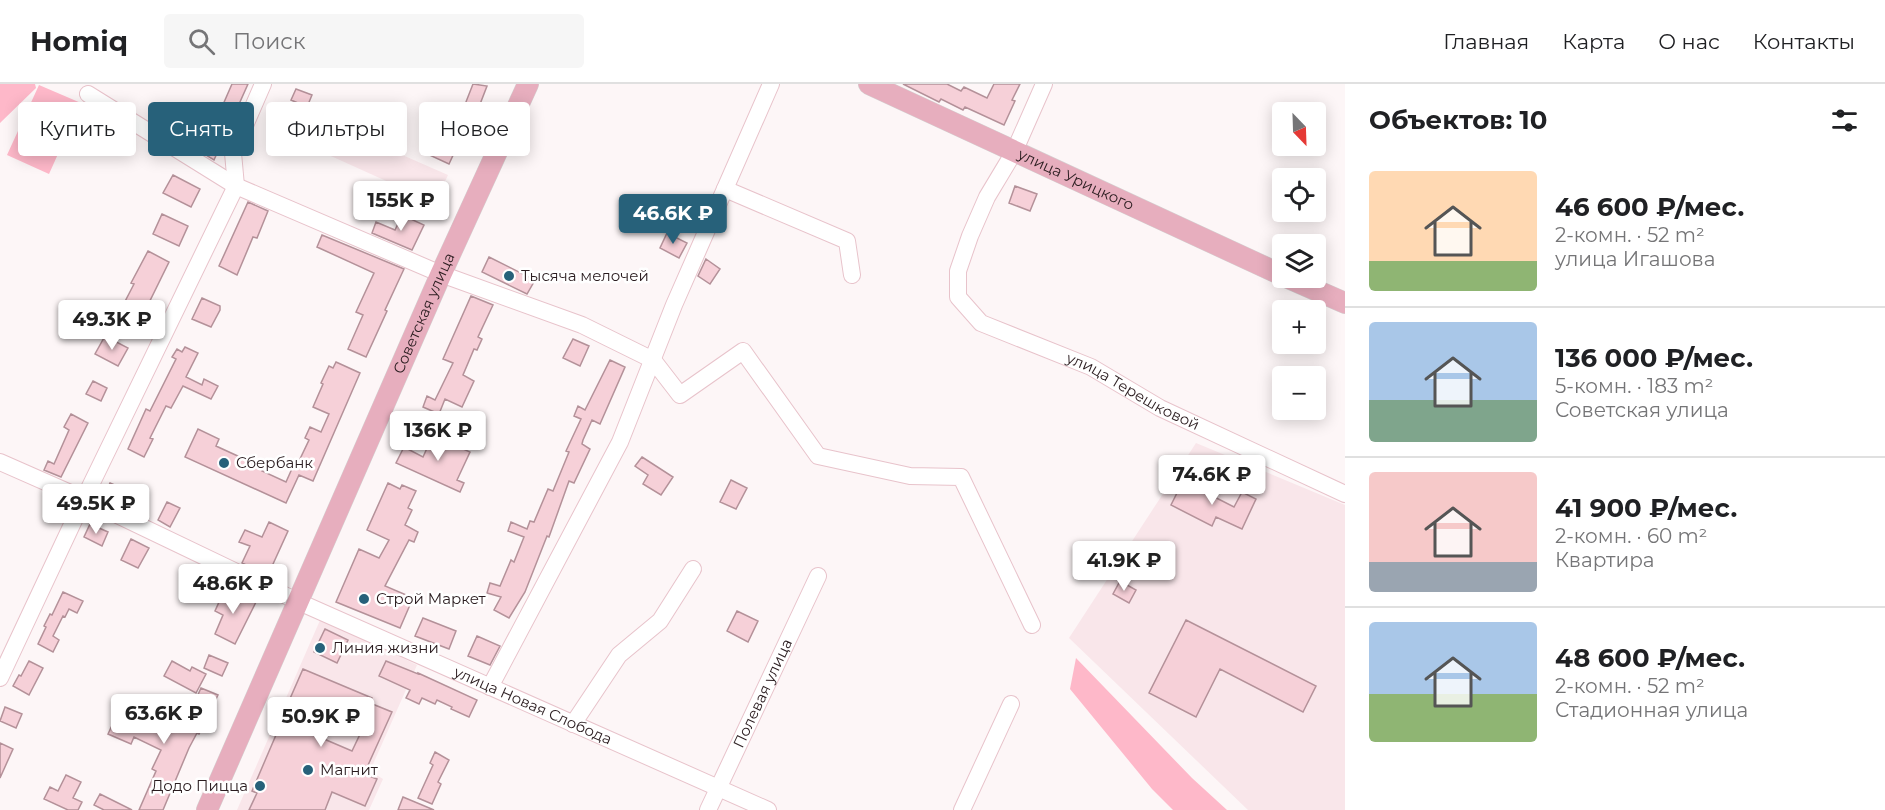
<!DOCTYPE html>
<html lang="ru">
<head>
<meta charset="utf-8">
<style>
  body { margin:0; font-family:Montserrat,sans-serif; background:#f6f6f6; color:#202124; height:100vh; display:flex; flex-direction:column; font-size:22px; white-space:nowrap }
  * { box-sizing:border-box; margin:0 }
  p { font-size:20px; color:#757577 }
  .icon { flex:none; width:33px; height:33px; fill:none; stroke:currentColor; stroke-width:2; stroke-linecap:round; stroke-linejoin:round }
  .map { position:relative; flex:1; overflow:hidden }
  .drawer { display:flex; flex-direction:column; background:#fff; width:540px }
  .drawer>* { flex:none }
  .banner { position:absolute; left:18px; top:18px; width:570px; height:54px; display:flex; gap:12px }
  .needle { width:39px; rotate:157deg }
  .fabs { position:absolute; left:1272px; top:18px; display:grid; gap:12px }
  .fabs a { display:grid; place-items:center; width:54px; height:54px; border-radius:6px; background:#fff; box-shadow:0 3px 15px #0003; font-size:30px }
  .price { position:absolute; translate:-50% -51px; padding:0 14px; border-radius:6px; background:#fff; color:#222; font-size:20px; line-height:39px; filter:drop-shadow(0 2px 3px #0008) }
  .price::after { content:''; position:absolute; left:50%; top:36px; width:18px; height:14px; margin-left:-9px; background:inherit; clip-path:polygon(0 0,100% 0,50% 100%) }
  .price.on { background:#27617a; color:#fff }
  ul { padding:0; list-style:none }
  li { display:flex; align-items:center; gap:18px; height:150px; padding:0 24px }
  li+li { border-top:2px solid #e0e0e0 }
  li span { display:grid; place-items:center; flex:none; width:168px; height:120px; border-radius:6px; color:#555 }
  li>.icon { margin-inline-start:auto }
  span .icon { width:72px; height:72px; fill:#fffc; stroke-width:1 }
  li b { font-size:26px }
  h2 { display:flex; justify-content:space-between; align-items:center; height:72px; padding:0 24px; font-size:26px }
  .chip { padding:0 21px; border-radius:6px; background:#fff; box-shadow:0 3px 15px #0003; font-size:21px; line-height:54px }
  .chip.on { background:#27617a; color:#fff }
  header { display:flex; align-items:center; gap:36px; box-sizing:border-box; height:84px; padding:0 30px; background:#fff; border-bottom:2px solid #e0e0e0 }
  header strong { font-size:28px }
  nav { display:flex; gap:33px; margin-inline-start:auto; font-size:21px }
  .search { width:420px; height:54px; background:#f6f6f6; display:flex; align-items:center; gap:15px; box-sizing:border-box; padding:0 21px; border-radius:6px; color:#757577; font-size:22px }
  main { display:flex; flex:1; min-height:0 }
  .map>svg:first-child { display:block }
  .built { fill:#f9e6ea }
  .green { fill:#feb8c9 }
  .building { fill:#f6d0d8; stroke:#b49199; stroke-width:1.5; fill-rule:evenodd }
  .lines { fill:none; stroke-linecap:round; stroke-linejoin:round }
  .minor-casing { stroke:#e8c3cb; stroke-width:18 }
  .major-casing { stroke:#d4d2d2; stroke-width:22 }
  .minor { stroke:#fff; stroke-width:16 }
  .major { stroke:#e7aebe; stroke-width:21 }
  .poi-dot { fill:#27617a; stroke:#fff; stroke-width:2 }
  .labels { text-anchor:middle; stroke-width:5; stroke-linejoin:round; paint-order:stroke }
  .street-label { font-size:15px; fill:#2a1c1f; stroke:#fff }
  .poi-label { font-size:15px; fill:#2a1c1f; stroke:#fff; text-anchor:start }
</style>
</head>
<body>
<header>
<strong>Homiq</strong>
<div class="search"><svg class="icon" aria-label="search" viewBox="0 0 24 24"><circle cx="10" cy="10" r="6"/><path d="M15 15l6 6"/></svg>Поиск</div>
<nav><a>Главная</a><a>Карта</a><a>О нас</a><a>Контакты</a></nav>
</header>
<main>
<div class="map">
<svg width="1345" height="726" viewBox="0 0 1345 726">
  <rect width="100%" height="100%" fill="#fdf6f7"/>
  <!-- built -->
  <path class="built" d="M334,41L448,91L435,119L322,68Z
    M1196,359L1345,421V726H1248L1069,554Z
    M321,534L417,581L370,687L383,695L369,726H237Z"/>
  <!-- green -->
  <path class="green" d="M0,0H35L36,4L0,39Z
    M39,1L81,19L49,90L7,71Z
    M1076,574L1192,694L1227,726H1173L1152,705L1070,605Z"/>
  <!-- building -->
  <path class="building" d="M232,0H248L214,76L196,65L212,30L218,32Z
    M473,0L487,2L477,28L464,23Z
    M903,0H947L961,7L964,3L987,14L994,0H1020L1012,16L1015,17L1004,41L965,23L963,26L941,15L939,18Z
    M296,5L312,11L307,23L291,16Z
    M282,35L296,40L286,65L272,59Z
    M437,45L460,56L449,80L425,69Z
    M173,91L200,105L191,123L163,109Z
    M1015,102L1037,110L1030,127L1009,119Z
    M248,118L268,127L257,154L253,153L237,191L219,182Z
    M162,130L188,142L179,162L153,150Z
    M402,131L424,141L412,166L372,149L376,138L395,146Z
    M667,149L687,159L679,174L660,164Z
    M322,151L404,185L385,226L387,227L366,273L348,265L363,231L356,228L374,189L317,163Z
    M148,167L169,178L138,241L118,231L134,200L131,199Z
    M489,173L535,196L527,210L482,188Z
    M706,175L720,185L710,200L698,192Z
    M471,212L493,221L478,253L482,255L477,266L474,265L463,291L474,297L462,323L445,315L439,330L423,323L427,312L435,316L453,279L443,275Z
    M202,214L220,222V226L211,243L192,235Z
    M105,252L128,264L118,282L95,270Z
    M573,255L589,262L580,282L563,274Z
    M185,263L198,269L186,293L202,301L204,295L218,302L211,315L183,302L171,324L166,322L150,354L153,355L144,373L128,365L146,325L150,327L176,275L172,273L177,265L182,268Z
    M610,276L625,283L600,340L592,336L583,356L582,360L590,365L574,399L569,397L549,453L547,452L525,508L509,534L494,526L501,513L487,509L490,499L500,502L511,476L514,478L524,453L508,447L511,438L527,445L530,437L534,438L548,405L553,407L569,368L566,367L581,335L574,332L578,322L585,326Z
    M336,278L360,289L313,397L299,391L286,419L185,373L198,345L219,355L216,362L264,384L262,387L286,398L295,378L298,379L309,356L305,354L310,343L321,348L329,330L313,323L323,300L321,299L329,282L333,284Z
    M93,297L107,304L101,317L86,310Z
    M71,330L88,339L61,393L44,386L48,377L54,380L69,346L64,343Z
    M433,351L470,368L457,396L464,399L460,408L396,379L404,363L423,373Z
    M642,373L673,393L661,411L643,400L648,391L635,382Z
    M731,396L747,404L736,425L720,418Z
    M1183,397L1234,423L1242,408L1256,415L1242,445L1216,433L1212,442L1171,421Z
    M110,399L128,407L123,418L105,410Z
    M388,399L400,405L402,401L416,407L408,424L412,426L405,441L418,448L414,458L409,456L385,502L413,514L400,544L336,518L359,465L379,474L389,456L367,446Z
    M167,418L180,424L170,443L158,436Z
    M269,438L288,447L268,491L242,479L250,462L239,458L245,446L262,453Z
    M90,440L108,448L102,462L84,453Z
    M131,455L149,464L138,484L121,476Z
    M1120,497L1136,506L1129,519L1113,510Z
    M225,505L256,518L235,560L215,550L223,531L215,527Z
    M63,508L83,517L77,529L69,525L65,533L63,532L53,552L59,556L53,568L38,560L46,543L44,542L50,530L52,531Z
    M737,527L758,537L748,558L727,547Z
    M423,534L456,547L449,565L415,552Z
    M1186,536L1316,602L1303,628L1220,585L1196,633L1149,609Z
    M325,545L348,556L337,579L314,568Z
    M477,552L500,562L490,581L468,572Z
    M209,571L228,579L222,592L204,584Z
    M29,577L43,584L29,611L13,602L19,591L21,592Z
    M172,577L190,587L192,583L206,590L196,609L164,592Z
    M386,577L418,590V589L477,616L469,633L451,625L452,623L437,616L435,620L422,614L419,620L406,614L410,606L379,592Z
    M303,585L372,614L370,619L392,628L364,690L377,695L365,722L332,708L325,726H249L257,709L252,707L282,637L285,638L293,619L289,617ZM332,635L361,648L352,667L324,655Z
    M201,604L218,611L199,650L197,649L189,664L163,726H139L156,687L152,685L161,666L134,653L131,660L108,650L120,624L151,638L152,635L182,646Z
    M5,623L22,630L16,644L0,637Z
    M0,659L13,665L0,694Z
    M435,668L449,676L438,698L441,700L432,720L418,714L433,681L430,679Z
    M66,691L81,698L73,714L82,718L78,726H68L44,715L50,703L58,707Z
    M100,710L132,726H104L94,721Z
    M403,713L434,726H398Z"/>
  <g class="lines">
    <defs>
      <g id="minor">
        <path id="s1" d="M1044,0L1014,68L987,113L970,152L958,187V213L981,239L1091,283L1160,324L1345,410"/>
        <path d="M88,10L236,102L441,190L582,241L653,276L680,311L743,267L818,372L910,392L961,393L1032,541"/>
        <path d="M725,105L847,157L852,191"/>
        <path id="s2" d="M0,378L84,415L299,518L768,726"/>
        <path d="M0,594L84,415L236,102L233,69L263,0"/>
        <path d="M490,603L620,358L674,221L771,0"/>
        <path d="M573,640L619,571L660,537L693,485"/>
        <path id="s3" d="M708,726L818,492"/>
        <path d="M962,726L1011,620"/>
      </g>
      <g id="major">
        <path id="s4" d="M869,0L1282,191"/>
        <path d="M1288,194L1345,219"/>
        <path id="s5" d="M207,726L441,190L528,0"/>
      </g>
    </defs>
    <!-- minor casing -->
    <use href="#minor" class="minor-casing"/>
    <!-- major casing -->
    <use href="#major" class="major-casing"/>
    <!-- minor -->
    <use href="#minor" class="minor"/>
    <!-- major -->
    <use href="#major" class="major"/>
  </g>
  <!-- markers -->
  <g class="poi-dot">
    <circle cx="509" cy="192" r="6"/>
    <circle cx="224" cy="379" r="6"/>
    <circle cx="364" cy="515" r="6"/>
    <circle cx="320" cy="564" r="6"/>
    <circle cx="308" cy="686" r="6"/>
    <circle cx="260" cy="702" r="6"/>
  </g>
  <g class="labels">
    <!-- street labels -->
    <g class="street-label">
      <text dy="5" stroke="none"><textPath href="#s4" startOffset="228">улица Урицкого</textPath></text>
      <text dy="5" stroke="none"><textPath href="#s5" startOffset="542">Советская улица</textPath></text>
      <text dy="5" stroke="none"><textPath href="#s1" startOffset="434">улица Терешковой</textPath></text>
      <text dy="5" stroke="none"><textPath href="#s3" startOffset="129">Полевая улица</textPath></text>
      <text dy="5" stroke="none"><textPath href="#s2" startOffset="586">улица Новая Слобода</textPath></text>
    </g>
    <!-- poi labels -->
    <g class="poi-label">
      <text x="521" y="197">Тысяча мелочей</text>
      <text x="236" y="384">Сбербанк</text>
      <text x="376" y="520">Строй Маркет</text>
      <text x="332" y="569">Линия жизни</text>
      <text x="320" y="691">Магнит</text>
      <text x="248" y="707" text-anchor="end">Додо Пицца</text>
    </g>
  </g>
</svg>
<div class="fabs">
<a><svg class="needle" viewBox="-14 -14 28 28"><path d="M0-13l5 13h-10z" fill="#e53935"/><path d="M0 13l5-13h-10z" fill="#757577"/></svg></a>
<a><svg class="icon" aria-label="locate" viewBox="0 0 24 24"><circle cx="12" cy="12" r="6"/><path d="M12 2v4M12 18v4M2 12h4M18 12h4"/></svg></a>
<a><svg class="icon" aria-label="layers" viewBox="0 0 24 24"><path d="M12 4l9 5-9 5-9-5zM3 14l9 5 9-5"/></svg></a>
<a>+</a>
<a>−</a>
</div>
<b class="price" style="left:401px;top:148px">155K ₽</b>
<b class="price on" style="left:673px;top:161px">46.6K ₽</b>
<b class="price" style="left:112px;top:267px">49.3K ₽</b>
<b class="price" style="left:438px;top:378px">136K ₽</b>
<b class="price" style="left:1212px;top:422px">74.6K ₽</b>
<b class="price" style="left:96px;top:451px">49.5K ₽</b>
<b class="price" style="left:1124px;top:508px">41.9K ₽</b>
<b class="price" style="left:233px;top:531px">48.6K ₽</b>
<b class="price" style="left:164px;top:661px">63.6K ₽</b>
<b class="price" style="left:321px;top:664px">50.9K ₽</b>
<div class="banner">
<a class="chip">Купить</a>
<a class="chip on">Снять</a>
<a class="chip">Фильтры</a>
<a class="chip">Новое</a>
</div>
</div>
<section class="drawer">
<h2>Объектов: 10<svg class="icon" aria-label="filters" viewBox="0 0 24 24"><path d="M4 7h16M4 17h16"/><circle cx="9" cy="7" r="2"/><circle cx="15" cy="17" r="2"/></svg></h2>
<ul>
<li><span style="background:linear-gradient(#ffd9b3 75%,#8fb573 0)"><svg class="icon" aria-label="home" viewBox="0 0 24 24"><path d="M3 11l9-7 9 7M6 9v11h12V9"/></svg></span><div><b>46 600 ₽/мес.</b><p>2-комн. · 52 m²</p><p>улица Игашова</p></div></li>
<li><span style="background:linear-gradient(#a9c7e8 65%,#7fa58c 0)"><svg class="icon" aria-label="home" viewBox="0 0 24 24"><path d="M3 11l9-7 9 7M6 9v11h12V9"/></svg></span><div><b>136 000 ₽/мес.</b><p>5-комн. · 183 m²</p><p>Советская улица</p></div></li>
<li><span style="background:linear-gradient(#f6c9c9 75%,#9aa5b1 0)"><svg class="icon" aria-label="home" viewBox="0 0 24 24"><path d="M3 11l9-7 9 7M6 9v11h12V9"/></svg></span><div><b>41 900 ₽/мес.</b><p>2-комн. · 60 m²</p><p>Квартира</p></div></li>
<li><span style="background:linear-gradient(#a9c7e8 60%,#8fb573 0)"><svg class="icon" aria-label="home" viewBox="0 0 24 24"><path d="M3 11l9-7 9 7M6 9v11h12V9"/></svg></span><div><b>48 600 ₽/мес.</b><p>2-комн. · 52 m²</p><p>Стадионная улица</p></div></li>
</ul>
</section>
</main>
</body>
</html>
